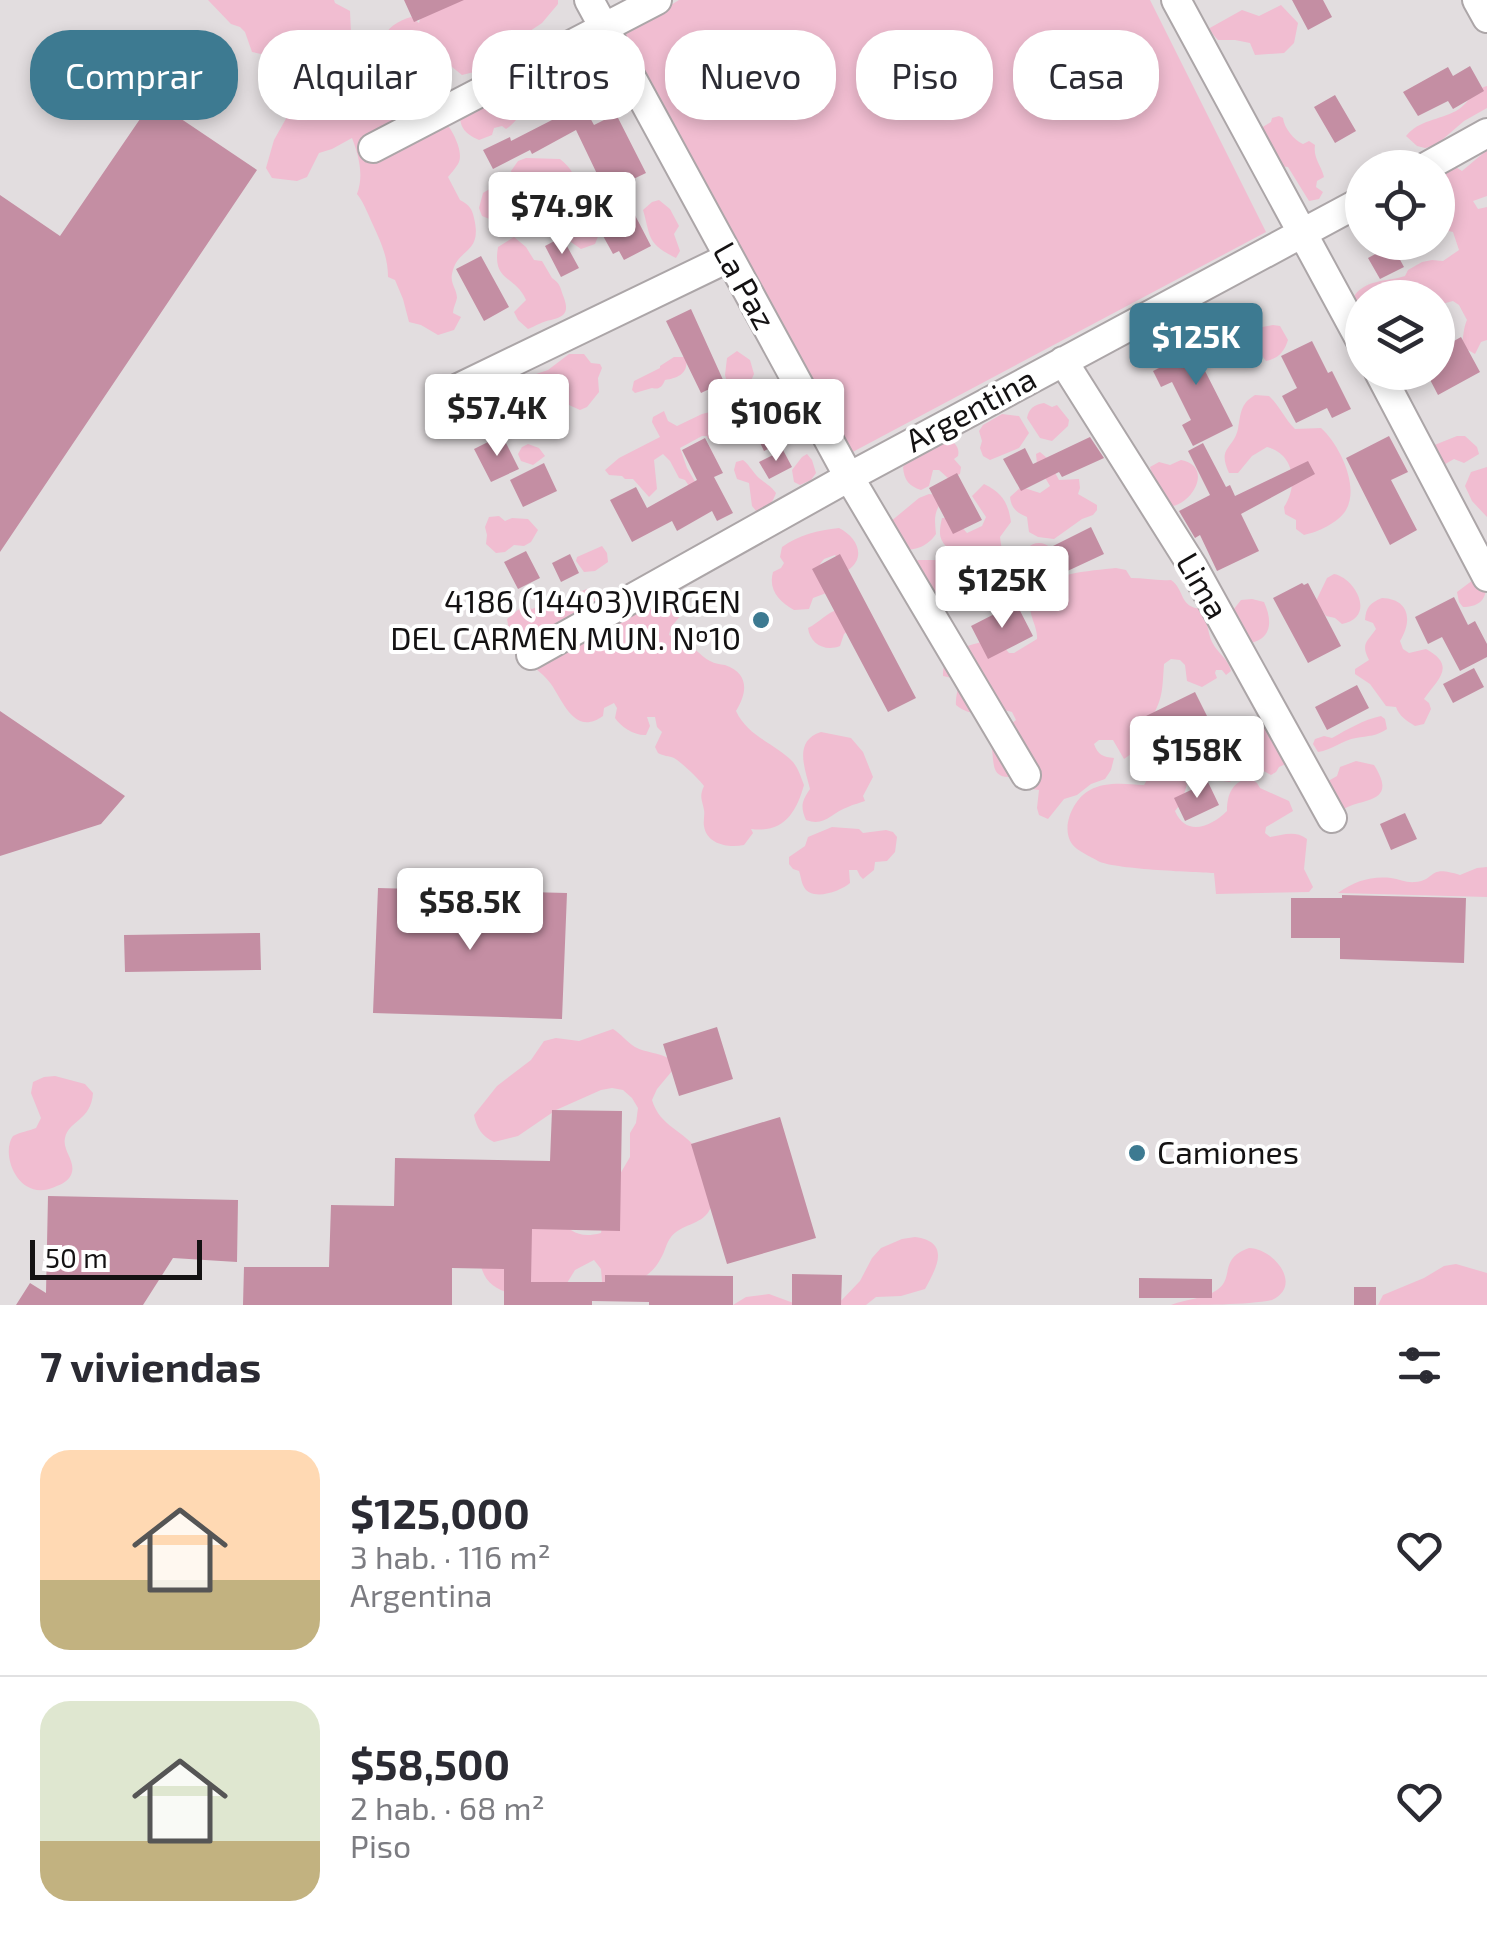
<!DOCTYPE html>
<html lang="es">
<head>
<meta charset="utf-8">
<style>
  body { margin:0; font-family:"Exo 2",sans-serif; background:#f7f7f7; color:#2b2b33; height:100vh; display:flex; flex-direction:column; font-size:38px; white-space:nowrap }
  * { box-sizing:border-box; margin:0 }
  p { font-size:32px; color:#7c7c81 }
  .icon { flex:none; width:55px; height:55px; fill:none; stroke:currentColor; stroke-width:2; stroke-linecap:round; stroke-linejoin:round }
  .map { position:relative; height:1305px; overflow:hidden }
  .side { display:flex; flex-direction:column; background:#fff; flex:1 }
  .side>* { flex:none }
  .guide { position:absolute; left:30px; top:30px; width:1428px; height:90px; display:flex; gap:20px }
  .buttons { position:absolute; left:1345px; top:150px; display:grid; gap:20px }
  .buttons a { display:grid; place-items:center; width:110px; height:110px; border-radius:50%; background:#fff; box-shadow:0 5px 15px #0003; font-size:50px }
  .scale { position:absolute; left:30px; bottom:25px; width:172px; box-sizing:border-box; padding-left:10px; border:5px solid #141213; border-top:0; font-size:28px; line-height:35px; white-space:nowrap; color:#141213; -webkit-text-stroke:8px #fff; paint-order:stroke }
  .price { position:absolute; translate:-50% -85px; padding:0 22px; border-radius:10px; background:#fff; color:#222; font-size:32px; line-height:65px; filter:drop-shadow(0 2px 5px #0008) }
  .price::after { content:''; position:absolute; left:50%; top:60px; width:30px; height:22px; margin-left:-15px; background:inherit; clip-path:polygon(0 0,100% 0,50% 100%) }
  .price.active { background:#3d7a91; color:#fff }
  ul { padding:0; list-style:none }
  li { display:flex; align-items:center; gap:30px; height:250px; padding:0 40px }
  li+li { border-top:2px solid #e1e1e2 }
  li span { display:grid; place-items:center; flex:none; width:280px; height:200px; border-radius:30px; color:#555 }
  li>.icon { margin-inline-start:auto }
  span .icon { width:120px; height:120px; fill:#fffc; stroke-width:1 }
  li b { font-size:42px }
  h2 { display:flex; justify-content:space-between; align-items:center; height:120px; padding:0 40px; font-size:42px }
  .tag { padding:0 35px; border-radius:40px; background:#fff; box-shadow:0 5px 15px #0003; font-size:35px; line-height:90px }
  .tag.active { background:#3d7a91; color:#fff }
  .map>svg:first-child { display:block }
  .green { fill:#f1bdd1 }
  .building { fill:#c48ea3 }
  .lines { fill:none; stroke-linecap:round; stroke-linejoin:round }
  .street-casing { stroke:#aca6a8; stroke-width:32 }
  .street { stroke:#fff; stroke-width:28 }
  .poi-dot { fill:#3d7a91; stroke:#fff; stroke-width:4 }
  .labels { text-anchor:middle; stroke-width:8; stroke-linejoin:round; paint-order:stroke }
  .street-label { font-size:32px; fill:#141213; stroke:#fff }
  .poi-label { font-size:32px; fill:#141213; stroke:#fff; text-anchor:end }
</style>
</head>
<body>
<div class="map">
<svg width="1487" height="1305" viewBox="0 0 1487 1305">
  <rect width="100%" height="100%" fill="#e2dddf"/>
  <!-- green -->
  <path class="green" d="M208,0H334L335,3L350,11L351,33L357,45L370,51L379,50L405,59L425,61L431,76L428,81L433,91L434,128L449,127C455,136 464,154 458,164C455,169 451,173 448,177L460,200C469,205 472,208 474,218C483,255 457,247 452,274C450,284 457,289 457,298C456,303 453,308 453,313L461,317L454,330L438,335L421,325L409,322L403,299L395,280L388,277C388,253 378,237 369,216C365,207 363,202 357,194C364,176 359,156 352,138L332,149L319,153L307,177L297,181L272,178L266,168L274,140L297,99L330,80L333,75C328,54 345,45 319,32L275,57L252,52L245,32L240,27L231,24Z
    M436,0H558V4L542,23L521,37L499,58L482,70L462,75L446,62L431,55L426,34L389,46L382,41C387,27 398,21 411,17L419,23L423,8Z
    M679,0H1150L1266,232L847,455L618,38Z
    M1281,5L1298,23L1294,43L1284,53L1255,55L1250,43L1235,40H1218L1208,29L1242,10L1259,16Z
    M569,64C590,80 573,98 554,105C546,108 538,105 530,108C520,112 516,123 506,129L502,126L494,128L492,135L479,140C464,133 459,127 460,110Z
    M1487,86V108L1464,121L1435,146L1425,148L1417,146L1406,136C1419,120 1439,120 1456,111C1469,104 1473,89 1487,86Z
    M1279,116L1283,118C1284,128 1294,140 1303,144L1309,141L1315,145C1313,158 1321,165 1324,177L1317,181L1316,187L1323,192L1319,199L1309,201L1288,167L1279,166L1275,149L1266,143L1261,128L1271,122L1272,118Z
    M1487,150V196L1473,201L1478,209L1487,207V340L1481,342L1475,354L1461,346C1464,336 1463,329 1467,320L1459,305L1453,301L1438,305V298H1362V339L1353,298C1364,279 1386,282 1405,276L1408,270L1422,262L1432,260L1443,261L1459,250L1453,232L1444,230L1441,226V219H1438V168L1451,164L1462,171Z
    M526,158L560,159C578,173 579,187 573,209L546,226H529C517,215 522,204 529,192L514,185L511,171L518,161Z
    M496,185L512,191L517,201L512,208L492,220L482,216L479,208L483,193Z
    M659,200L670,209L679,226L674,234L680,251L676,258C646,243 651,237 643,210L652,202Z
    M608,211V228L599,234L595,244L581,249L568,240L564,230L571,218C586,210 594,215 608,211Z
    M514,237L526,247L534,260L542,261L552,278C561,284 560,288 564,298C569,312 565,317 551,320C543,321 536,326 528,329L518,320L514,312L526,300C515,274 492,283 498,247Z
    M1273,325L1280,326L1288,340C1284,352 1279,358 1266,361L1256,348L1254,333L1262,327Z
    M1162,326L1167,329L1170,335L1185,337L1187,340L1177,350V358L1163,370L1156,368L1137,354L1138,348L1148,344L1153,332Z
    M737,351L750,360L754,374L750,383L736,390L728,386L725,375L727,358Z
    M569,354H584L591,363L600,364L602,368L598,378L599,392L587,407L580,410L569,405C552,410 555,429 531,416L521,398L522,390L533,375L548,370Z
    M674,357H686C689,373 679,378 665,380C662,387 659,390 652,388L635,393L632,390L634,381L660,368V366Z
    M1255,395L1269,396C1280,406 1284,418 1295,429L1321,428C1339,444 1360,486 1346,510C1338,523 1318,532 1304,535L1296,529V520L1285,514L1284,507C1298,486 1295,454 1267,447L1252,456L1238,473H1229C1217,447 1233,450 1238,429C1241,413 1240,404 1255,395Z
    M1044,403L1052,407L1057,405L1069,420L1068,426L1052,441L1040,438L1027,418C1029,408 1034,405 1044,403Z
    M762,405L770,407L776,413C768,421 741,441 730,440C727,440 724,438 722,436L708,439L707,436H702L680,448L687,468L697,485L691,489L685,480L679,478L670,461L663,454L654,460L657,489L649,497L633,479H625L622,476L609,475L605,470L619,458L660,437L652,422L653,417L664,411L668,421L677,426L702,414L714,411L735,417Z
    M1002,414L1019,416L1029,433L1019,448L990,460L983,456L980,448L982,441L979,431L983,425Z
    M1457,436H1465L1477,447L1479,454L1464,463L1454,459L1440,467L1432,446Z
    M947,438C955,443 960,447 958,456L954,459L961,467L960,474L949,479L939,470H933L929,486L921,490C909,486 904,480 903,467L912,456Z
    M528,444L539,448L545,456L533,465L521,461L518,454L522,447Z
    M1040,452L1047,458L1059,480L1079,479L1080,488L1078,494L1097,505V510L1093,515L1082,519L1054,539L1038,537L1029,532L1027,517C1017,513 1011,508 1010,497L1021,487L1040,493L1050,486L1037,464L1036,454Z
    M807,454L812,460L816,473L811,480L800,485L794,482L792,470L802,457Z
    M743,460C749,465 751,469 756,475C762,482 770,484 776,493C773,502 767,511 757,512L752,506L749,483L737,479L734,470L736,462Z
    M1181,460C1214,466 1193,506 1167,507L1156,488L1150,467L1159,462L1170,465Z
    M1487,467V517L1472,501L1465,486L1471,472Z
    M984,484C1002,493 1008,502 1011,522L1000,537L1003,558C1000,561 975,573 969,575L965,573C961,568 959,563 955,558C944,541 936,543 942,518C955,517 960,525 967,533L982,526L986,517L972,496Z
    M929,494L937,495L941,503C933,513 935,523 936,534C927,547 917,549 902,551L890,522L919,498Z
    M499,516L505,521L512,518L528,519L538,530L531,542L524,546L514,545L505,552L496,553L486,544L487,535L485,527L489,517Z
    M839,528C857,537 867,557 848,570L835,555L824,559L820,564L829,592L813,598L809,609L794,610C779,601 768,590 773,572L781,568L784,563L780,557L782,547C799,535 818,530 839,528Z
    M1023 559a16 16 0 1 1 32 0a16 16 0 1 1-32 0Z
    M602,546L607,553L608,562L595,571L584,572L576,561L577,557Z
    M918,560H942L954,569C958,599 950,605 925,617L915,612L899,585L909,567Z
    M1116,568L1126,570L1131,578C1145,578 1156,581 1171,580C1186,591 1178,607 1202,609C1208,620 1207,631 1212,642C1218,654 1228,658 1231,671L1226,675L1222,670H1216L1215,673L1217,678L1202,687L1187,681L1185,665L1180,660L1171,659L1164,664C1162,694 1163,702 1144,729L1149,735L1148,742L1124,759L1113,740H1099L1094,744C1098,755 1103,757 1114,758L1111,770L1105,779L1091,784L1077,795L1064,799L1048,819L1039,815L1037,808L1039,790L1032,789L1018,776C989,781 995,765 991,742L1000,732L1016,720L1012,712C990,706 977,722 956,705C955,696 960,686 957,679L943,676C943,654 956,649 974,644C976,644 989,639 990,639C999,640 1004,647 1009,653H1014L1037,639C1038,626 1027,614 1031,601C1040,572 1092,571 1116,568Z
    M1334,574C1355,578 1377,617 1342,624L1335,618L1326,616L1316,601L1327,578Z
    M638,580L670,583L681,590L682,614L671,627L669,635C674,638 679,640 684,642C694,646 700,656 710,661C715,664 720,664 725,665C750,674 747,693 736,711C748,737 775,743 793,762C798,768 801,777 804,785C796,813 784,833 751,829L753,833L744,845C729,848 707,845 704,826C703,821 705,815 704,810C702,799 699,797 704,786C700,780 680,761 674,758C669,756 663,756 658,753L655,747L662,732L657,727L655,717H647L650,726L646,735C635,736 621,727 615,718L617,708L614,703L604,708L603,716C575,736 564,703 551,684C542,671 527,665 519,649L524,641C511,637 509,632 507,619L524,605L532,609L551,601L560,608L576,593L590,588L602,595L604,601L622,596L629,584Z
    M1473,580L1486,585C1487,600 1478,607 1463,607L1459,602L1457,592Z
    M1382,598C1409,599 1413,620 1400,641L1403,649L1409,653L1426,649C1457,666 1438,679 1424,699L1429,703L1431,709L1424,724L1415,726C1407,721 1399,716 1396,707L1386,706L1370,684L1355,674V669L1369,660C1361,644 1366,643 1376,629L1373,623L1365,620C1366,607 1370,603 1382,598Z
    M1252,599L1264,602C1275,626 1269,644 1240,644L1226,619L1241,600Z
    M839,609L852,628L844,634L840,646C825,652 810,644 808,628C820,622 826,613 839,609Z
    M1381,716L1385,719L1387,729C1377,736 1368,736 1356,738C1343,740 1332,750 1318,752L1313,744L1315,739L1324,736L1332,738C1348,729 1363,720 1381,716Z
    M1268,718L1290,762L1279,767L1276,772L1271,775L1258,768L1254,763H1248L1230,782L1216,780L1210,775L1212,771L1210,764L1224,742L1231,735L1246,728L1250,723L1258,725Z
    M821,732L851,738L863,752L873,777L863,796L865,801C860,803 854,804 848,807C831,813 825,827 806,820C800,806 802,801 810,789C805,768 793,741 821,732Z
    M1158,756L1164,757L1187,784L1182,802L1175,811C1186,837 1211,827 1227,811C1227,795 1232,781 1250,778L1257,783L1260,788L1289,801L1293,811L1266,827L1265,833L1270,837C1283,835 1295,830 1307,839L1304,869L1313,887L1309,892L1216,894L1214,873C1192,872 1112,869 1098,861C1091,857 1076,850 1072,844C1060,827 1074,798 1090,790C1106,781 1127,784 1144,785L1148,778L1147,769Z
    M1356,761L1374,765C1399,804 1362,798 1344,809L1336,808L1323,784L1337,776L1340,767Z
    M832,827L859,829L863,833L886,830L893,832L897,837L895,852L887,861L875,862L874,870L863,879L860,876L857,870H849L850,883C841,891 812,902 804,887C801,882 801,876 799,871L793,869L789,864V857L805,846L808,837Z
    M1487,867V897L1338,893C1355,881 1371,876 1391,878C1399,879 1407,883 1415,882C1437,880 1427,864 1460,875L1477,868Z
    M613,1029C621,1034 627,1042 635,1047C646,1053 658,1052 670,1059L672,1071L657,1089L652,1100C660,1127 684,1130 698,1151C704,1159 705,1172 708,1181C710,1191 715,1201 709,1211C701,1225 681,1224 671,1237C666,1243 665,1252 661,1258C649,1282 626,1285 603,1293L601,1269L594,1260L575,1270L556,1301C521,1295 477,1298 480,1250L555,1219C573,1231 578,1239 601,1233L606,1198L630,1157V1133L636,1123L638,1108L632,1098L623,1090L612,1088L601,1090L556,1110L518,1136L494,1142C482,1136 477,1129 474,1115L497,1086L531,1060L544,1041L556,1038L579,1041Z
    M55,1076L85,1084L93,1093C91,1121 69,1120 65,1138C62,1151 77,1162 71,1175C67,1183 59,1185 52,1188C18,1201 0,1154 13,1136C20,1132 29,1131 36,1128L41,1118L31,1093L33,1082L44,1077Z
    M915,1237C951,1242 937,1267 925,1289L901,1296L876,1297L866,1305H837L860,1281L872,1258L881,1248L902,1239Z
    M1249,1248C1275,1249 1303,1286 1272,1300C1246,1305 1200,1305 1171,1305C1185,1299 1204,1299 1217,1290C1235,1278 1218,1259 1249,1248Z
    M1456,1264L1487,1273V1305H1378L1383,1295L1424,1278L1444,1266Z
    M769,1294L799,1305H733L746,1297Z"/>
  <!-- building -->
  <path class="building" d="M404,0H464L414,22Z
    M1292,0H1323L1332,17L1308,30Z
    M1470,66L1484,91L1453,109L1448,101L1418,116L1403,92L1448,67L1453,76Z
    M1335,95L1356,131L1335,143L1314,107Z
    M578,96L594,125L616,114L646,173L625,183L629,191L624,194L651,246L624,260L619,251L613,254L602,234L609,231L586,184L599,178L576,130L532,154L530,150L493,169L483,150L510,137L511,141L552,120L548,113Z
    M153,100L257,170L0,552V195L60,236Z
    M562,237L579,268L561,277L545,246Z
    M1392,245L1404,267L1380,279L1368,258Z
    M481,256L509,307L484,321L456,269Z
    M691,309L724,382L701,393L666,321Z
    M1211,332L1222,355L1202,365L1233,426L1193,446L1182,425L1191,420L1172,382L1161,387L1153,371L1169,363L1165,355Z
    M1461,337L1480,372L1438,395L1426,372H1438V350Z
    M1312,341L1328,373L1332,371L1351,409L1332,418L1327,408L1296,423L1282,396L1297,388L1281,356Z
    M501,404L513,428L487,440L475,416Z
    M780,419L790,438L764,451L755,432Z
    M502,435L519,469L491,482L474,449Z
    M1389,436L1408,472L1391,480L1417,530L1390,545L1346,458Z
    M1090,437L1104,458L1062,477L1059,472L1021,491L1003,459L1025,448L1033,464Z
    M705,438L723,473L714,477L733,513L717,521L712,511L677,531L672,521L632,542L610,500L636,487L647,508L697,480L682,450Z
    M1203,443L1226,487L1230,485L1235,496L1308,461L1315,474L1241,514L1259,551L1217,571L1200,535L1195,538L1179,511L1210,495L1188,451Z
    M783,450L792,467L769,479L759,462Z
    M544,463L557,491L523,507L510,480Z
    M957,473L982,520L953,534L929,488Z
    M1091,527L1104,554L1061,574L1049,548Z
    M526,551L540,578L518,589L504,562Z
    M570,554L579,573L561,582L552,563Z
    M840,554L916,698L888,712L812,569Z
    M1302,583L1304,585L1308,583L1341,646L1308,663L1273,598Z
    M1454,597L1468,625L1475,621L1487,644V657L1460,671L1442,637L1428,644L1415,617Z
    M1016,603L1033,636L988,659L971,626Z
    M1474,668L1484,687L1453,703L1443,684Z
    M1357,685L1369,708L1327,730L1315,707Z
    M1195,692L1213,728L1186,741L1182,733L1160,744L1146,716Z
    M0,711L125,796L101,824L0,856Z
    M1208,782L1219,805L1185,821L1174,798Z
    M1405,813L1417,839L1391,850L1380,824Z
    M378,888L567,893L562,1019L373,1013Z
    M1342,895L1466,898L1464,963L1340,959V938H1291V898H1342Z
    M260,933L261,970L125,972L124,935Z
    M717,1027L733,1079L679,1096L663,1044Z
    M552,1110L622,1111L620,1231L532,1229L531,1282H605V1275L733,1276V1305H649V1302L592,1301V1305H504V1269L452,1268V1305H243L244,1267H329L331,1205L394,1206L395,1158L550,1161Z
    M780,1117L816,1238L727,1264L691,1144Z
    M48,1196L238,1200L237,1262L173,1258L143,1305H16L30,1283L46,1293Z
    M792,1274L842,1275L841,1305H792Z
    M1139,1278L1212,1279V1298H1139Z
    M1354,1287H1376V1305H1354Z"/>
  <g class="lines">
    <defs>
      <path id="street" d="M589,0L849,477L1026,775
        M1176,0L1362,343
        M1477,0L1487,18
        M373,148L657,0
        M1424,168L1487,133
        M1063,361L1193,567L1332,818
        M1379,372L1487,577
        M446,394L728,258
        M531,655L849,477L1362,201"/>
    </defs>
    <!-- street casing -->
    <use href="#street" class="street-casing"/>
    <!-- street -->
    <use href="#street" class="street"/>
  </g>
  <!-- markers -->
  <g class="poi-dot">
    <circle cx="761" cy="620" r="10"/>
    <circle cx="1137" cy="1153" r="10"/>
  </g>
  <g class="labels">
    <!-- street labels -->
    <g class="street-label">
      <text transform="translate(744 286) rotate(61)" y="11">La Paz</text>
      <text transform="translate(971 410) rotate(-28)" y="11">Argentina</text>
      <text transform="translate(1202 586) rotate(60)" y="11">Lima</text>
    </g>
    <!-- poi labels -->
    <g class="poi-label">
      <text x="741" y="613">4186 (14403)VIRGEN<tspan x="741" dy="37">DEL CARMEN MUN. Nº10</tspan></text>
      <text x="1157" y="1164" text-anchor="start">Camiones</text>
    </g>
  </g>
</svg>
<div class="buttons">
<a><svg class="icon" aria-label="locate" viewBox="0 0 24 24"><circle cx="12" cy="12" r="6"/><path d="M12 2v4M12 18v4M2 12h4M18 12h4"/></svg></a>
<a><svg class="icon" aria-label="layers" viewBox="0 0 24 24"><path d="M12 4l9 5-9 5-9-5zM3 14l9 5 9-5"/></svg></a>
</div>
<div class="scale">50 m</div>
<b class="price" style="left:562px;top:257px">$74.9K</b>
<b class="price active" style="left:1196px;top:388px">$125K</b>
<b class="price" style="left:497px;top:459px">$57.4K</b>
<b class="price" style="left:776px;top:464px">$106K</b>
<b class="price" style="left:1002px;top:631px">$125K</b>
<b class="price" style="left:1197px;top:801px">$158K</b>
<b class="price" style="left:470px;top:953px">$58.5K</b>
<div class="guide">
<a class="tag active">Comprar</a>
<a class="tag">Alquilar</a>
<a class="tag">Filtros</a>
<a class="tag">Nuevo</a>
<a class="tag">Piso</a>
<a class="tag">Casa</a>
</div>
</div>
<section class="side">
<h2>7 viviendas<svg class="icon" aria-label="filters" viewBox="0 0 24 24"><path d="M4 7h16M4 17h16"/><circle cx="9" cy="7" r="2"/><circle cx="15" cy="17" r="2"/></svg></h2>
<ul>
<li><span style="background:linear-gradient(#ffd9b3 65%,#c2b280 0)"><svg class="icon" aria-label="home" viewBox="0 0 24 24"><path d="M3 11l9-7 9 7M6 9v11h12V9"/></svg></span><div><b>$125,000</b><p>3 hab. · 116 m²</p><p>Argentina</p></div><svg class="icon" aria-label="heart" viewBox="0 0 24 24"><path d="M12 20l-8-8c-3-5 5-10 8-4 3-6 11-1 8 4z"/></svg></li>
<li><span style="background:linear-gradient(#dfe7d0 70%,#c2b280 0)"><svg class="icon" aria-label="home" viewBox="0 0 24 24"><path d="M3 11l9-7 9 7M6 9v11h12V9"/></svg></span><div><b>$58,500</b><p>2 hab. · 68 m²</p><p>Piso</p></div><svg class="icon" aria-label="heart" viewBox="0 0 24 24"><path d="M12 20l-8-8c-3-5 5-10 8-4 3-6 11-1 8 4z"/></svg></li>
</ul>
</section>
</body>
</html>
